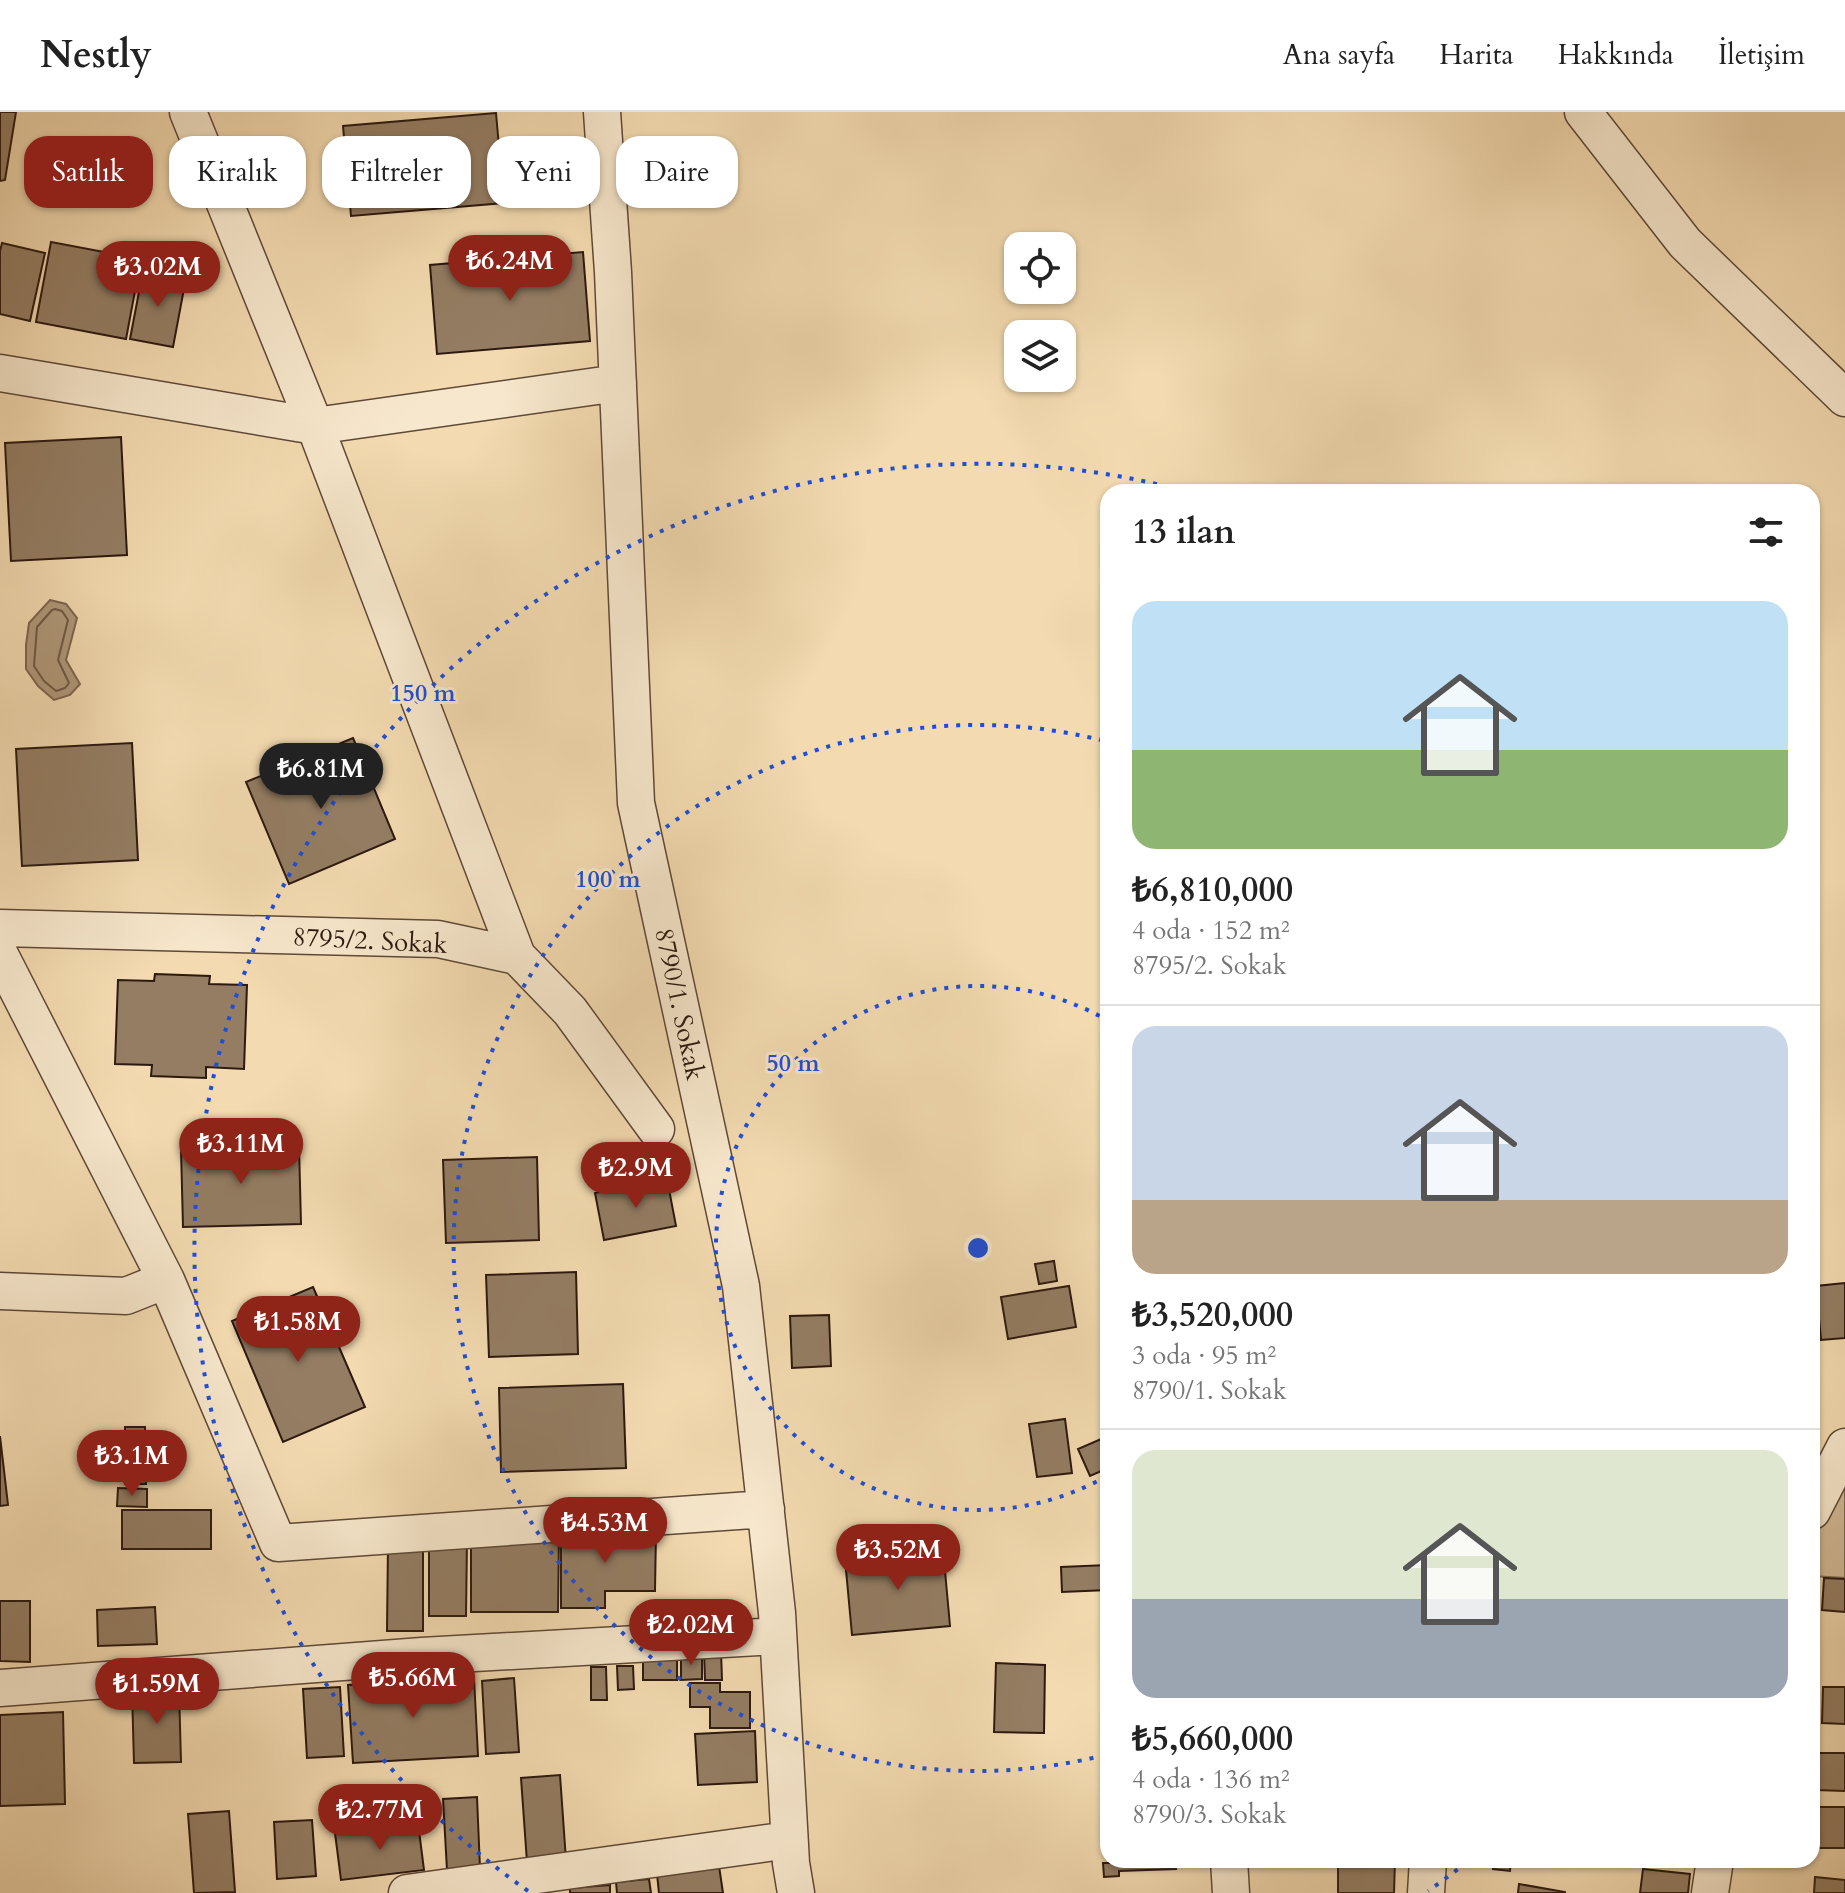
<!DOCTYPE html>
<html lang="tr">
<head>
<meta charset="utf-8">
<style>
  body { margin:0; font-family:Cardo,serif; background:#f2f2f2; color:#222; height:100vh; display:flex; flex-direction:column; font-size:30px; white-space:nowrap }
  * { box-sizing:border-box; margin:0 }
  p { font-size:26px; color:#767676 }
  .icon { flex:none; width:44px; height:44px; fill:none; stroke:currentColor; stroke-width:2; stroke-linecap:round; stroke-linejoin:round }
  .map { position:relative; flex:1; overflow:hidden }
  .side { position:absolute; left:1100px; top:372px; width:720px; height:1384px; display:flex; flex-direction:column; background:#fff; border-radius:24px; box-shadow:0 2px 6px #0004 }
  .side>* { flex:none }
  .guide { position:absolute; left:24px; top:24px; width:760px; height:72px; display:flex; gap:16px }
  .tools { position:absolute; left:1004px; top:120px; display:grid; gap:16px }
  .tools a { display:grid; place-items:center; width:72px; height:72px; border-radius:16px; background:#fff; box-shadow:0 2px 6px #0004; font-size:40px }
  .price { position:absolute; translate:-50% -68px; padding:0 18px; border-radius:28px; background:#8f2418; color:#fff; font-size:26px; line-height:52px; filter:drop-shadow(0 2px 4px #0008) }
  .price::after { content:''; position:absolute; left:50%; top:48px; width:24px; height:18px; margin-left:-12px; background:inherit; clip-path:polygon(0 0,100% 0,50% 100%) }
  .price.active { background:#222; color:#fff }
  ul { padding:0; list-style:none }
  li { display:grid; align-content:center; gap:16px; height:424px; padding:0 32px }
  li+li { border-top:2px solid #e0e0e0 }
  li span { display:grid; place-items:center; height:248px; border-radius:24px; color:#555 }
  li>.icon { margin-inline-start:auto }
  span .icon { width:144px; height:144px; fill:#fffc; stroke-width:1 }
  li b { font-size:34px }
  h2 { display:flex; justify-content:space-between; align-items:center; height:96px; padding:0 32px; font-size:34px }
  .chip { padding:0 28px; border-radius:24px; background:#fff; box-shadow:0 2px 6px #0004; font-size:28px; line-height:72px }
  .chip.active { background:#8f2418; color:#fff }
  header { display:flex; align-items:center; gap:48px; box-sizing:border-box; height:112px; padding:0 40px; background:#fff; border-bottom:2px solid #e0e0e0 }
  header strong { font-size:38px }
  nav { display:flex; gap:44px; margin-inline-start:auto; font-size:28px }
  .map>svg:first-child { display:block }
  .green { fill:#d1b995; stroke:#7f6952; stroke-width:2 }
  .water { fill:#b09879; stroke:#7c654f; stroke-width:2 }
  .lines { fill:none; stroke-linecap:round; stroke-linejoin:round }
  .shore { stroke:#6e5844; stroke-width:2 }
  .building { fill:#947d63; stroke:#2d190f; stroke-width:2 }
  .minor-casing { stroke:#5e4937; stroke-width:39 }
  .minor { stroke:#f7e7cc; stroke-width:36 }
  .ring { fill:none; stroke:#1d4ed8; stroke-width:4; stroke-dasharray:4 8 }
  .labels { text-anchor:middle; stroke-width:6; stroke-linejoin:round; paint-order:stroke }
  .street-label { font-size:26px; fill:#2d190f; stroke:#f7e7cc }
  .centre { fill:#1d4ed8; stroke:#f7e7cc; stroke-width:4 }
  .ring-label { font-size:24px; text-anchor:middle; font-weight:bold; fill:#1d4ed8; stroke:#f7e7cc; stroke-width:6; stroke-linejoin:round; paint-order:stroke }
</style>
</head>
<body>
<header>
<strong>Nestly</strong>
<nav><a>Ana sayfa</a><a>Harita</a><a>Hakkında</a><a>İletişim</a></nav>
</header>
<div class="map">
<svg width="1845" height="1781" viewBox="0 0 1845 1781">
  <rect width="100%" height="100%" fill="#f3dab0"/>
  <filter id="stains"><feTurbulence type="fractalNoise" baseFrequency=".0025" numOctaves="4"/><feColorMatrix values="0 0 0 0 .2 0 0 0 0 .09 0 0 0 0 .02 0 0 0 .5 -.17"/></filter>
  <radialGradient id="worn" r=".72"><stop offset=".6" stop-color="#630" stop-opacity="0"/><stop offset="1" stop-color="#630" stop-opacity=".3"/></radialGradient>
  <!-- green -->
  <path class="green" d="M1845,1345V1466L1812,1464V1418Z"/>
  <!-- water -->
  <path class="water" d="M50,488L66,492L77,506L66,548L80,572L70,583L54,588L38,574L26,557V533L29,511Z"/>
  <g class="lines">
    <!-- shore -->
    <path class="shore" d="M55,497L62,499L68,508L58,548L69,571L65,576L56,579L44,569L34,554L37,515L52,498Z"/>
  </g>
  <!-- building -->
  <path class="building" d="M0,0H16L5,68L0,69Z
    M496,1L504,91L351,104L343,14Z
    M51,130L141,147L126,227L36,210Z
    M2,131L45,141L30,209L0,202V139Z
    M583,140L590,229L437,242L430,153Z
    M143,159L186,166L173,235L130,227Z
    M121,325L127,443L11,449L5,331Z
    M353,626L395,727L289,772L246,670Z
    M132,631L138,748L22,754L16,637Z
    M155,862L210,864L209,872L247,873L244,957L206,955V966L151,964L152,953L115,952L118,868L154,869Z
    M299,1034L301,1112L183,1115L181,1037Z
    M537,1045L539,1128L446,1131L443,1048Z
    M667,1067L676,1114L604,1128L595,1081Z
    M1054,1149L1057,1169L1039,1172L1035,1152Z
    M576,1160L578,1242L489,1245L486,1163Z
    M1845,1171V1226L1821,1228L1816,1174Z
    M1069,1174L1076,1215L1008,1227L1001,1185Z
    M313,1175L365,1295L283,1330L232,1209Z
    M829,1203L831,1254L792,1256L790,1204Z
    M623,1272L626,1356L501,1360L499,1276Z
    M1065,1307L1072,1361L1037,1365L1029,1312Z
    M125,1315H145L146,1372H125Z
    M0,1324L8,1393L0,1394Z
    M1108,1324V1356L1090,1364L1078,1337Z
    M118,1376L147,1377V1395L117,1394Z
    M122,1398H211V1437H122Z
    M561,1418L656,1419L655,1479H605V1496H561Z
    M471,1423H559L558,1500H471Z
    M429,1426H467L466,1504H429Z
    M388,1432H423V1519H387Z
    M943,1437L950,1514L852,1523L845,1447Z
    M1108,1453V1478L1062,1480L1061,1455Z
    M1824,1466L1845,1467V1500L1822,1498Z
    M0,1489H30V1550L0,1549Z
    M155,1495L157,1532L98,1534L97,1498Z
    M721,1539L722,1568H705L704,1540Z
    M643,1543H677V1568H643Z
    M681,1543H702V1567L681,1568Z
    M996,1551L1045,1553L1044,1621L994,1620Z
    M617,1554H633L634,1577L618,1578Z
    M591,1555H606L607,1588H591Z
    M474,1566L478,1644L353,1651L348,1573Z
    M514,1566L519,1640L486,1642L482,1569Z
    M690,1571H720V1580H750V1616H710V1595H690Z
    M340,1575L344,1644L307,1646L303,1577Z
    M1823,1575H1845V1612L1822,1611Z
    M179,1577L181,1650L134,1651L132,1579Z
    M63,1600L65,1692L0,1694V1603Z
    M755,1619L757,1670L698,1673L695,1622Z
    M1815,1641H1845V1679L1815,1678Z
    M560,1663L566,1748L527,1750L521,1666Z
    M477,1685L480,1756L447,1758L443,1687Z
    M1817,1695H1845V1736H1818Z
    M229,1699L235,1780L194,1781L188,1702Z
    M312,1708L316,1764L277,1767L274,1710Z
    M418,1711L424,1758L341,1768L335,1721Z
    M1110,1748H1175L1176,1757L1119,1759V1764L1104,1765L1103,1751H1110Z
    M1338,1748H1395L1394,1781H1338Z
    M1494,1748H1511L1510,1759L1493,1757Z
    M719,1754L723,1781H659L657,1762Z
    M1643,1757L1690,1762L1688,1781H1640Z
    M1815,1765L1845,1768V1781H1814Z
    M649,1767L651,1781H617L616,1770Z
    M1519,1772L1565,1780V1781H1518Z
    M610,1773V1781H570V1776Z"/>
  <g class="lines">
    <defs>
      <path id="minor" d="M188,0L315,314L517,844
        M602,0L613,160L636,691L741,1174L777,1501L791,1751L796,1781
        M1583,0L1685,131L1845,286
        M0,261L315,314L618,271
        M0,816L438,827L517,844L570,899L656,1017
        M0,843L166,1168L278,1431L766,1397
        M0,1179L126,1184L166,1168
        M1812,1399L1845,1335
        M0,1576L422,1544L778,1524
        M1229,1748L1231,1781
        M407,1781L789,1728
        M1426,1781L1428,1748
        M1710,1781L1715,1748"/>
    </defs>
    <!-- minor casing -->
    <use href="#minor" class="minor-casing"/>
    <!-- minor -->
    <use href="#minor" class="minor"/>
  </g>
  <!-- distance rings -->
  <g class="ring">
    <path d="M1107 1364A262 262 0 1 1 1107 908"/>
    <path d="M1105 1643A523 523 0 1 1 1105 629"/>
    <path d="M1467 1750A785 785 0 0 1 1428 1779M528 1779A785 785 0 0 1 1188 380"/>
  </g>
  <g class="labels">
    <!-- street labels -->
    <g class="street-label">
      <text transform="translate(370 828) rotate(3)" y="9">8795/2. Sokak</text>
      <text transform="translate(680 892) rotate(78)" y="9">8790/1. Sokak</text>
    </g>
  </g>
  <circle cx="978" cy="1136" r="12" class="centre"/>
  <g class="ring-label">
    <text x="423" y="589">150 m</text>
    <text x="608" y="775">100 m</text>
    <text x="793" y="959">50 m</text>
  </g>
  <rect width="100%" height="100%" filter="url(#stains)"/>
  <rect width="100%" height="100%" fill="url(#worn)"/>
</svg>
<div class="tools">
<a><svg class="icon" aria-label="locate" viewBox="0 0 24 24"><circle cx="12" cy="12" r="6"/><path d="M12 2v4M12 18v4M2 12h4M18 12h4"/></svg></a>
<a><svg class="icon" aria-label="layers" viewBox="0 0 24 24"><path d="M12 4l9 5-9 5-9-5zM3 14l9 5 9-5"/></svg></a>
</div>
<b class="price" style="left:510px;top:191px">₺6.24M</b>
<b class="price" style="left:158px;top:197px">₺3.02M</b>
<b class="price active" style="left:321px;top:699px">₺6.81M</b>
<b class="price" style="left:241px;top:1074px">₺3.11M</b>
<b class="price" style="left:636px;top:1098px">₺2.9M</b>
<b class="price" style="left:298px;top:1252px">₺1.58M</b>
<b class="price" style="left:132px;top:1386px">₺3.1M</b>
<b class="price" style="left:605px;top:1453px">₺4.53M</b>
<b class="price" style="left:898px;top:1480px">₺3.52M</b>
<b class="price" style="left:691px;top:1555px">₺2.02M</b>
<b class="price" style="left:413px;top:1608px">₺5.66M</b>
<b class="price" style="left:157px;top:1614px">₺1.59M</b>
<b class="price" style="left:380px;top:1740px">₺2.77M</b>
<div class="guide">
<a class="chip active">Satılık</a>
<a class="chip">Kiralık</a>
<a class="chip">Filtreler</a>
<a class="chip">Yeni</a>
<a class="chip">Daire</a>
</div>
<section class="side">
<h2>13 ilan<svg class="icon" aria-label="filters" viewBox="0 0 24 24"><path d="M4 7h16M4 17h16"/><circle cx="9" cy="7" r="2"/><circle cx="15" cy="17" r="2"/></svg></h2>
<ul>
<li><span style="background:linear-gradient(#bfe0f5 60%,#8fb573 0)"><svg class="icon" aria-label="home" viewBox="0 0 24 24"><path d="M3 11l9-7 9 7M6 9v11h12V9"/></svg></span><div><b>₺6,810,000</b><p>4 oda · 152 m²</p><p>8795/2. Sokak</p></div></li>
<li><span style="background:linear-gradient(#c9d6e8 70%,#b9a48a 0)"><svg class="icon" aria-label="home" viewBox="0 0 24 24"><path d="M3 11l9-7 9 7M6 9v11h12V9"/></svg></span><div><b>₺3,520,000</b><p>3 oda · 95 m²</p><p>8790/1. Sokak</p></div></li>
<li><span style="background:linear-gradient(#dfe7d0 60%,#9aa5b1 0)"><svg class="icon" aria-label="home" viewBox="0 0 24 24"><path d="M3 11l9-7 9 7M6 9v11h12V9"/></svg></span><div><b>₺5,660,000</b><p>4 oda · 136 m²</p><p>8790/3. Sokak</p></div></li>
</ul>
</section>
</div>
</body>
</html>
